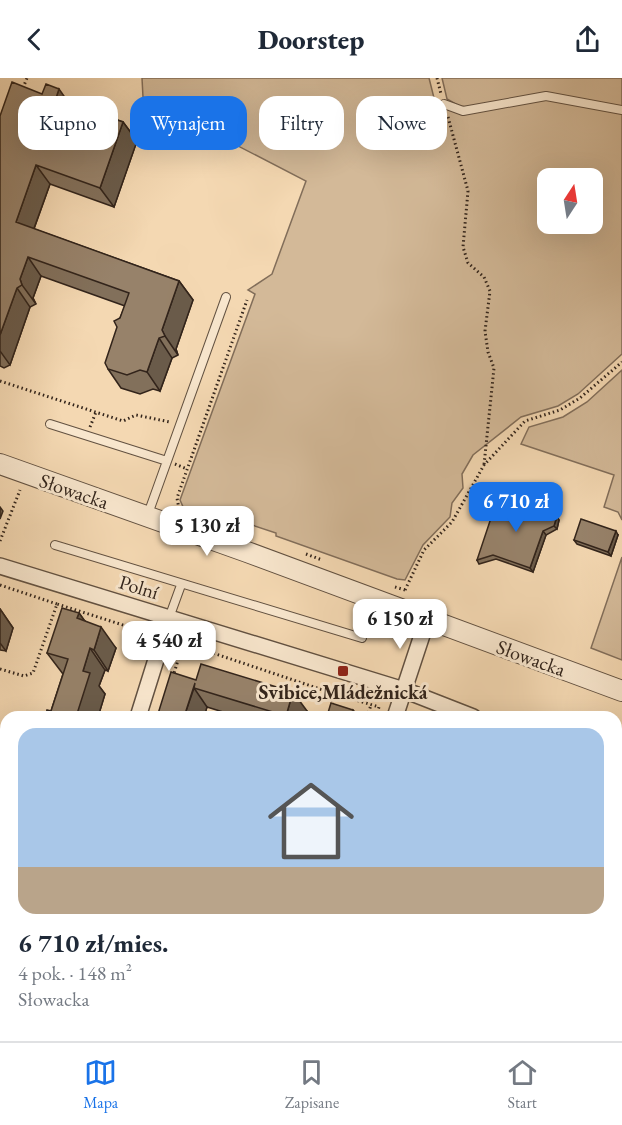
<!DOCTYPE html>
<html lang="pl">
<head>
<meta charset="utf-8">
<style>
  body { margin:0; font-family:"EB Garamond",serif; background:#f6f6f7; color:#1f2937; height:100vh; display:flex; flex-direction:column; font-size:22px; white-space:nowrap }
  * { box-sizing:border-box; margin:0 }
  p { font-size:20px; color:#747a83 }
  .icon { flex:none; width:33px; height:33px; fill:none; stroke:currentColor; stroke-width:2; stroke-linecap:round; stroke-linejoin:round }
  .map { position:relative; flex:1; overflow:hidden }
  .drawer { position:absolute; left:0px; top:633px; width:622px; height:330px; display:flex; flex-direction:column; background:#fff; border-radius:18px 18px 0 0; box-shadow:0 6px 24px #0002 }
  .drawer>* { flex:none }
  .guide { position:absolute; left:18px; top:18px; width:586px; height:54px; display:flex; gap:12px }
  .needle { width:39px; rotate:12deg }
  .fabs { position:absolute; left:537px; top:90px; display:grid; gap:12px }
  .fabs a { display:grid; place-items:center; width:66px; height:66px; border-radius:12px; background:#fff; box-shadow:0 6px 24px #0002; font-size:30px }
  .price { position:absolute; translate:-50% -51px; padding:0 14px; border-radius:12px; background:#fff; color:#222; font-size:20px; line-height:39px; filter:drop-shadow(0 2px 3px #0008) }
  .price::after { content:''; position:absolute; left:50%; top:36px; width:18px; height:14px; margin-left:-9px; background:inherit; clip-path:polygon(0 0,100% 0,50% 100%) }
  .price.on { background:#1a73e8; color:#fff }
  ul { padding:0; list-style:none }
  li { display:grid; align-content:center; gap:12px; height:318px; padding:0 18px }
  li+li { border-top:2px solid #e0e1e3 }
  li span { display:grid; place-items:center; height:186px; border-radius:18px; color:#555 }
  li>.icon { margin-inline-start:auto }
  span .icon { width:108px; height:108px; fill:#fffc; stroke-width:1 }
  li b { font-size:26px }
  .chip { padding:0 21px; border-radius:18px; background:#fff; box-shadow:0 6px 24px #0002; font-size:21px; line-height:54px }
  .chip.on { background:#1a73e8; color:#fff }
  header { display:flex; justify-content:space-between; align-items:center; height:78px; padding:0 18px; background:#fff; font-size:27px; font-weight:800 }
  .dock { display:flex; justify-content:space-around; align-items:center; height:84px; border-top:2px solid #e0e1e3; background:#fff; font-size:16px; color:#747a83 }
  .dock a { display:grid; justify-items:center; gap:3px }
  .dock .on { color:#1a73e8 }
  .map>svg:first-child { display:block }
  .green { fill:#d3b998; stroke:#826e5a; stroke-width:1.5; fill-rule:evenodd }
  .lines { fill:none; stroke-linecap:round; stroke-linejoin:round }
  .service-casing { stroke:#625141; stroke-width:10 }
  .minor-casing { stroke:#625141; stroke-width:18 }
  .tertiary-casing { stroke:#625141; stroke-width:22 }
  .path { stroke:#32241b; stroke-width:3; stroke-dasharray:1.5 3; stroke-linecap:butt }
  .service { stroke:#f8e6cd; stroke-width:8 }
  .minor { stroke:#f8e6cd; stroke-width:15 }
  .tertiary { stroke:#f8e6cd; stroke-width:20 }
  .wall { fill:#82705b; stroke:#32241b; stroke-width:1.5 }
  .shaded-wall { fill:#6a5b4a; stroke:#32241b; stroke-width:1.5 }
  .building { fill:#97826a; stroke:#32241b; stroke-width:1.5 }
  .poi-dot { fill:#8f2418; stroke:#f8e6cd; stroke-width:2 }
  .labels { text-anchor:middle; stroke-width:6; stroke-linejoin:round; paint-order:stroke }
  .street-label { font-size:20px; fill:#32241b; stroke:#f8e6cd }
  .poi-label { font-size:20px; font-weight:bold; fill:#32241b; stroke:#f8e6cd }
</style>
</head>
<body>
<header><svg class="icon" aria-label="back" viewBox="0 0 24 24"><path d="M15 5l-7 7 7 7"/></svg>Doorstep<svg class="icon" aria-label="share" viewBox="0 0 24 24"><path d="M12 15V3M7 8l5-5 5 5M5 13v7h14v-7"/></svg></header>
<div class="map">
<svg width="622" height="963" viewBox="0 0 622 963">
  <rect width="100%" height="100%" fill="#f4d8b2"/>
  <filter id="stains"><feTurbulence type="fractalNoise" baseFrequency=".00333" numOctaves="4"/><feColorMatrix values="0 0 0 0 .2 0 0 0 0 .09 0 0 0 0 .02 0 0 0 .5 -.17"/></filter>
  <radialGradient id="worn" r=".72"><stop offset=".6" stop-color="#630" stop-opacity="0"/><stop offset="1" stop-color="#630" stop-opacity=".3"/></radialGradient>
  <!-- green -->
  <path class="green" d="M142,0H429L437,32L459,28L447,21L442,0H622V276L578,316L558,328L521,339L473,377L462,396L463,410L452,425L450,439L423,467L405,502L397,501L276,458V455L252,447L250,453L191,438L184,431L180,422L255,216L248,212L272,196L306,103L143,19ZM548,100H592V146H548Z
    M622,292V442L618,434L604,429L614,397L521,366L529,349L563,339L587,324Z
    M622,479V582L591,570Z"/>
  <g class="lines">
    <defs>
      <path id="service" d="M444,26L463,33L546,18L622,32
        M50,346L167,383
        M148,436L226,219
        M55,467L362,560
        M169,540L181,507"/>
      <path id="minor" d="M0,488L404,612L473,639
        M138,639L169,540
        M395,639L427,542
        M616,706L622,709
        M616,744L622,741
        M0,884L6,885
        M616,906L622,893
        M45,963L47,957
        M265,963L268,957
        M378,963L381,957
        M597,963L599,957"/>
      <path id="tertiary" d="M0,386L247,474L622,613"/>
    </defs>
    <!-- service casing -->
    <use href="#service" class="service-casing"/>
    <!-- minor casing -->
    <use href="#minor" class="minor-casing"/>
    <!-- tertiary casing -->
    <use href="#tertiary" class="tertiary-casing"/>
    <!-- path -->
    <path class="path" d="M437,0L441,16
      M23,10L27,0
      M448,39L468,113L463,169L468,185L484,199L490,213L485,253L488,274L494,290L484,387
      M0,303L123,343L136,337L170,344
      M90,349L96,334
      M175,386L187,391
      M179,431L177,420L247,222
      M0,463L20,412
      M306,476L322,482
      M0,507L57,526
      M395,509L405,512
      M405,512L424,472L452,444L484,387L525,343L560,332L580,320L622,284
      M0,591L24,598L33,595L57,526L145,554L148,559
      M173,599L183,565L335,616L331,629
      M336,616L379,629L376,639
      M367,639L371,627
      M0,769L6,771
      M616,788L622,800
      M616,938L622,925"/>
    <!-- service -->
    <use href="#service" class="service"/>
    <!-- minor -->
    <use href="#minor" class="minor"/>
    <!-- tertiary -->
    <use href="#tertiary" class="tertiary"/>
  </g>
  <!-- wall -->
  <path class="wall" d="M42,16L123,44L137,63L114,129L50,106L34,151L179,203L193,222L176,271L178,277L172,280L160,313L153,311L140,316L121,310L108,291L120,240L125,228L41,198L33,220L36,226L30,229L10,287L4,290L0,288V38Z
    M557,438L559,442L557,451L546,457L533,494L496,481L479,486L477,482Z
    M618,457L611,478L577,466L574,462Z
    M0,531L13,550L6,573L0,572Z
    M79,535L84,542L116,570L108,593L105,592L99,608L105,616L98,639H45L51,633L63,596L47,575Z
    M196,602L307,633L305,639H239L207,629L204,639H157Z
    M0,788L6,790V836L0,834Z
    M0,915L6,957H21L19,963H0Z
    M157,957H226L227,959L226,963H160L157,959Z"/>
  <!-- shaded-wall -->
  <path class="shaded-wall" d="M59,11L73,31L56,20Z
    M123,44L137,63L114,129L100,110Z
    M36,87L50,106L29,164L16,144Z
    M28,179L41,198L33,220L36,226L22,207L20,201Z
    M179,203L193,222L176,271L178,277L165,258L162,252Z
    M17,210L30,229L10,287L0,273V257Z
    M159,260L172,280L160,313L147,294Z
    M0,429L3,433L0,441Z
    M557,438L559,442L557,451L554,448Z
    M543,453L546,457L533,494L530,490Z
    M616,453L618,457L611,478L608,474Z
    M0,531L13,550L6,573L0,565Z
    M79,535L94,556L77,540Z
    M101,549L116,570L108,593L94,572Z
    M90,570L105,592L99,608L105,616L98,639H76L83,593Z
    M194,610L207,629L204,639H184Z
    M293,614L307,633L305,639H286V638Z
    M353,632L356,635L355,639H351Z
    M0,815L6,824V827L0,819Z
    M6,938V957H21L19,963H5L0,957Z
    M111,957H123L127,963H109Z
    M198,957H200L204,963H196Z
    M203,957H226L227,959L226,963H207Z
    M540,957H560L558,963H539Z"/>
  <!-- building -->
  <path class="building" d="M12,4L42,16L46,6L59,11L56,20L123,44L100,110L36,87L16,144L179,203L162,252L165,258L159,260L147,294L140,292L127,297L108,291L105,285L117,249L114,243L120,240L129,215L28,179L20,201L22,207L17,210L0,257V38Z
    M497,422L534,435L544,430L551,431L557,438L554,448L543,453L530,490L493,477L477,482Z
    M581,441L616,453L608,474L574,462Z
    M62,530L79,535L77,540L101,549L94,572L90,570L83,593L90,595L76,639H45L47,632L51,633L68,581L47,575Z
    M201,586L293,614L286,638L194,610L195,605L184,639H157L171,594L196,602Z
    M331,625L353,632L351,639H331L327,638Z
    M622,657V670L616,667Z
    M0,788L6,790V817L0,815Z
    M0,915L6,917V938L0,957Z
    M622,932V963H612L614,957H616V950Z
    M66,957H111L109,963H65Z
    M157,957H198L196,963H170L157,959Z
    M335,957H343L356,963H332Z
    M512,957H540L539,963H510Z"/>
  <!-- markers -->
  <rect class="poi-dot" x="337" y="587" width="12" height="12" rx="3"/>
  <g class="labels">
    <!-- street labels -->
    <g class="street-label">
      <text transform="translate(74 413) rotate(19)" y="7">Słowacka</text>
      <text transform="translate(139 509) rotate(17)" y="7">Polní</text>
      <text transform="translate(531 580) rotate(20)" y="7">Słowacka</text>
    </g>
    <!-- poi labels -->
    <g class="poi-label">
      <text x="343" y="621">Svibice,Mládežnická</text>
    </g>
  </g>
  <rect width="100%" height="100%" filter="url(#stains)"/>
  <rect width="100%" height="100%" fill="url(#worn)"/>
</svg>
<div class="fabs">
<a><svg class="needle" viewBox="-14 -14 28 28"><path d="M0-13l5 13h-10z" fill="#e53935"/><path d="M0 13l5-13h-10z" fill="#747a83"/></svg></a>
</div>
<b class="price on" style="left:516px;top:455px">6 710 zł</b>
<b class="price" style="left:207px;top:479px">5 130 zł</b>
<b class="price" style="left:400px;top:572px">6 150 zł</b>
<b class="price" style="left:169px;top:594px">4 540 zł</b>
<div class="guide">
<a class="chip">Kupno</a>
<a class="chip on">Wynajem</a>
<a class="chip">Filtry</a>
<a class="chip">Nowe</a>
</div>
<section class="drawer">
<ul>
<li><span style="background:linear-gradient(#a9c7e8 75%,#b9a48a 0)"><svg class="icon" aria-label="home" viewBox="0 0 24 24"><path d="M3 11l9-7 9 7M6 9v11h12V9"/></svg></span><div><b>6 710 zł/mies.</b><p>4 pok. · 148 m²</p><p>Słowacka</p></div></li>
</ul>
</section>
</div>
<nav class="dock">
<a class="on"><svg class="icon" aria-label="map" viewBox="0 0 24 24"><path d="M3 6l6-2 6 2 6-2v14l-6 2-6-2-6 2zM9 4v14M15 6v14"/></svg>Mapa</a>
<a><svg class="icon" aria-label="saved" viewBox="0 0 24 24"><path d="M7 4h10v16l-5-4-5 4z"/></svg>Zapisane</a>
<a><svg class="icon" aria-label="home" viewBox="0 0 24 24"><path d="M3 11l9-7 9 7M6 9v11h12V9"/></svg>Start</a>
</nav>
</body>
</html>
